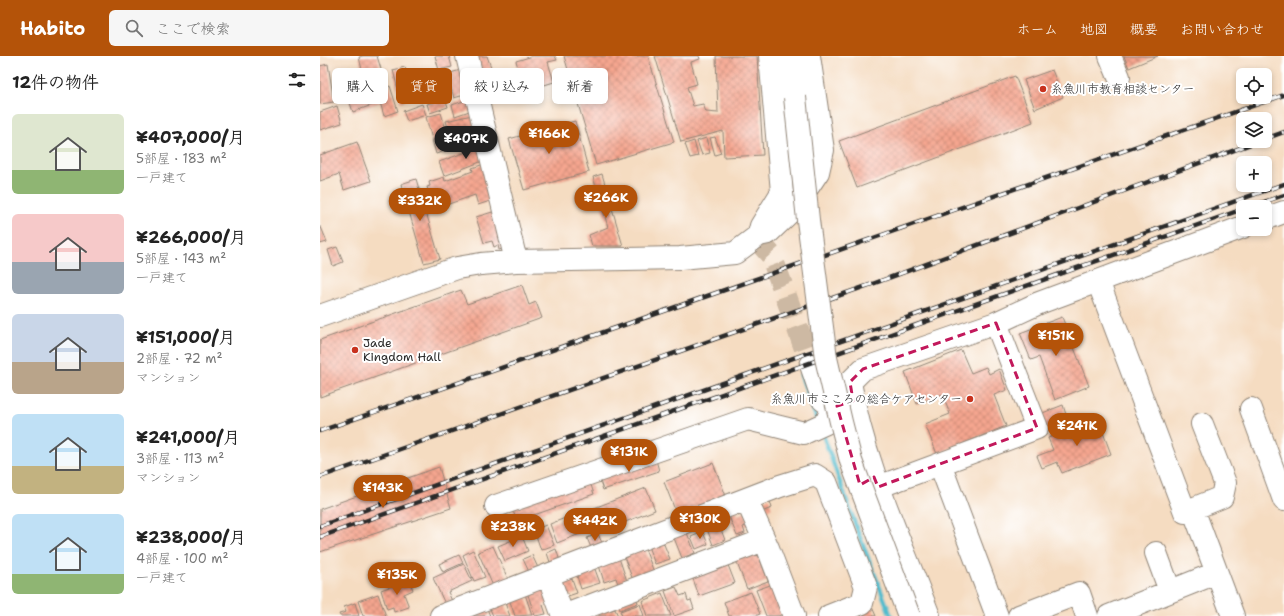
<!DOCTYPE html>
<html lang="ja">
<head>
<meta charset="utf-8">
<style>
  body { margin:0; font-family:"Shantell Sans","Klee One",sans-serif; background:#f6f6f6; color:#222; height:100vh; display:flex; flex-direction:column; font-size:15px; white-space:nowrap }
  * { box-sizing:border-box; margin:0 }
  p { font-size:13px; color:#767676 }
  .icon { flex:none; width:22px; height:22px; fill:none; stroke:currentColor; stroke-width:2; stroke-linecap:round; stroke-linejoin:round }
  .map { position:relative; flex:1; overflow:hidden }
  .panel { display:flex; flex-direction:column; background:#fff; width:320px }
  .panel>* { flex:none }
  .hud { position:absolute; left:12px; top:12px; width:380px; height:36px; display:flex; gap:8px }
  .tools { position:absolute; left:916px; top:12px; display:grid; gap:8px }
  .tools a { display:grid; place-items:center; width:36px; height:36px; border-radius:6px; background:#fff; box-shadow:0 2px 6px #0003; font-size:20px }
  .price { position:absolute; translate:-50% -34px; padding:0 9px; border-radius:14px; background:#b45309; color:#fff; font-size:13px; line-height:26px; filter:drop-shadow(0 1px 2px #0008) }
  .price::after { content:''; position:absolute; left:50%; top:24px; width:12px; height:9px; margin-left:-6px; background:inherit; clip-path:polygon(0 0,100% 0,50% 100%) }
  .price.current { background:#222; color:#fff }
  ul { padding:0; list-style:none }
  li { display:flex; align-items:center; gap:12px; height:100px; padding:0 12px }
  li span { display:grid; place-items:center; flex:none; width:112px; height:80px; border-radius:6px; color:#555 }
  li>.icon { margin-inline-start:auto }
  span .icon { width:48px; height:48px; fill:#fffc; stroke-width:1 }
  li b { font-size:17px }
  h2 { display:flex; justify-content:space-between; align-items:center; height:48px; padding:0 12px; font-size:17px }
  .pill { padding:0 14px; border-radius:6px; background:#fff; box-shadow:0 2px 6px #0003; font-size:14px; line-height:36px }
  .pill.current { background:#b45309; color:#fff }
  header { display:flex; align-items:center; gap:24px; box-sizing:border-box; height:56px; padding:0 20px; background:#b45309; color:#fff }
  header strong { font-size:19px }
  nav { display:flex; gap:22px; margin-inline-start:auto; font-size:14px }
  .search { width:280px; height:36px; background:#f6f6f6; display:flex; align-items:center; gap:10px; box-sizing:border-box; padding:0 14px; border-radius:6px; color:#767676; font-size:15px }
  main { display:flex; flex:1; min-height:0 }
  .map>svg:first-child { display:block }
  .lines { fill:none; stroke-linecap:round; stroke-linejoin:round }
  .stream { stroke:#51bccd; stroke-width:4.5 }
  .building { fill:url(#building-cross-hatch) }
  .minor-tunnel { stroke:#cdb9a3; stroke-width:22; stroke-dasharray:22 11; stroke-linecap:butt }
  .minor-casing { stroke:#908476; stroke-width:24 }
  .minor { stroke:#fff; stroke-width:22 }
  .rail-casing { stroke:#2b2b2b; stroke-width:4.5 }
  .rail { stroke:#fff; stroke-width:3; stroke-dasharray:9; stroke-linecap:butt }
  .minor-bridge-casing { stroke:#908476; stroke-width:24; stroke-linecap:butt }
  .minor-bridge { stroke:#fff; stroke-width:22 }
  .marked { fill:none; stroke:#c2185b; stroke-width:3; stroke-dasharray:8 5; stroke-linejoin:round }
  .poi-dot { fill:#c8321e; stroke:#fff; stroke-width:1.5 }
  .labels { text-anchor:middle; stroke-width:4; stroke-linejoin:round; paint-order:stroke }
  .poi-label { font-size:12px; fill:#2b2b2b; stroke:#fff; text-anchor:start }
</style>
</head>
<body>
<header>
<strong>Habito</strong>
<div class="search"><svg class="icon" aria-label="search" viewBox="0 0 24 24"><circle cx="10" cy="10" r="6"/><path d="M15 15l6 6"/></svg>ここで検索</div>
<nav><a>ホーム</a><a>地図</a><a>概要</a><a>お問い合わせ</a></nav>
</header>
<main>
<section class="panel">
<h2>12件の物件<svg class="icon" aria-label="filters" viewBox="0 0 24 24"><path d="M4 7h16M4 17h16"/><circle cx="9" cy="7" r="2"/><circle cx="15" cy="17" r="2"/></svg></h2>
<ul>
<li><span style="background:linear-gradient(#dfe7d0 70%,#8fb573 0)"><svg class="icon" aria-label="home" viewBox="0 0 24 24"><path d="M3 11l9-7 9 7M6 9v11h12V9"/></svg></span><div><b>¥407,000/月</b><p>5部屋 · 183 m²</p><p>一戸建て</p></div></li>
<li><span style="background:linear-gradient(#f6c9c9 60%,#9aa5b1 0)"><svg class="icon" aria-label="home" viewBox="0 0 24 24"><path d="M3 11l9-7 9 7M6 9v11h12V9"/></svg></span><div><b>¥266,000/月</b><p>5部屋 · 143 m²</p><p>一戸建て</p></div></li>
<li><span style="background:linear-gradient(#c9d6e8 60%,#b9a48a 0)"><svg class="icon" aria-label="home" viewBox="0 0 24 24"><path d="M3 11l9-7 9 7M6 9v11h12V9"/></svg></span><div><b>¥151,000/月</b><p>2部屋 · 72 m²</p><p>マンション</p></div></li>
<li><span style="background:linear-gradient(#bfe0f5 65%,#c2b280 0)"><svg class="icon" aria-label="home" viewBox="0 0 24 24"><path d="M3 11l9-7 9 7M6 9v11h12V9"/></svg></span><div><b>¥241,000/月</b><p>3部屋 · 113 m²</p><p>マンション</p></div></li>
<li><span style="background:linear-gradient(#bfe0f5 75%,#8fb573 0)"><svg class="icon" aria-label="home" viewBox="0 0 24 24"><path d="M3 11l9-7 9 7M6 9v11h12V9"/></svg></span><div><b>¥238,000/月</b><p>4部屋 · 100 m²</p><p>一戸建て</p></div></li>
</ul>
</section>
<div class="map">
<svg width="964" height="560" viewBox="0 0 964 560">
  <defs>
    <pattern id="building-cross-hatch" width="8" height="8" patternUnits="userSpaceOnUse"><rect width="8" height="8" fill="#f5a68f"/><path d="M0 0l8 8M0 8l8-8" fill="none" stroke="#c78775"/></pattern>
  </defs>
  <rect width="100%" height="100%" fill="#fff"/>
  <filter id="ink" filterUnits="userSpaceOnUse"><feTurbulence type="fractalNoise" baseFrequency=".025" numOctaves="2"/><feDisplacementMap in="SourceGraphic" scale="8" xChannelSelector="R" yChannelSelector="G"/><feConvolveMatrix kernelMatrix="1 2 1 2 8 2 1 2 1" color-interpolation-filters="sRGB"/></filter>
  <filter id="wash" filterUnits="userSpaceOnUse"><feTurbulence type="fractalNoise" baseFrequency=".012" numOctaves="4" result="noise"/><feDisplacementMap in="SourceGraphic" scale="16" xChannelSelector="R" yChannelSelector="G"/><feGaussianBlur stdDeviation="0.9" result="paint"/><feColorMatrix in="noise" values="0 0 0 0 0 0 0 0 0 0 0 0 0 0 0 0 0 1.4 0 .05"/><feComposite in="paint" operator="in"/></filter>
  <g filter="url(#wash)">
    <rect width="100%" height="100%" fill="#f5dcc1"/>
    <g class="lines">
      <!-- stream -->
      <path class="stream" d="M481,319L497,364
        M502,376L539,479L571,560"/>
    </g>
    <g id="blocks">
      <!-- building -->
      <path class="building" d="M43,0H57L61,13L43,18L39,1Z
        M115,0H129L132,11L119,14Z
        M155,0H167L172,14L161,17Z
        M213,0H235L237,4L228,6L234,26L205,35L196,5Z
        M244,0H328L354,86L276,109Z
        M335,0H379L380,3L371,6L377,28L367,31L373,50L383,48L386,56L398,57L396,0H437L443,99L404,101L403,75L361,86Z
        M804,0H838L809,12Z
        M8,8L14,46L0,48V10Z
        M85,11L94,42L81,46L73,14Z
        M144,13L151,37L134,42L127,18Z
        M732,14L743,41L715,53L704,24Z
        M695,20L713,66L537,132L519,85Z
        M70,30L78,55L64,60L60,46L33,56L29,44Z
        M155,41L158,52L135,60L132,49Z
        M125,42L128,51L110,57L107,48Z
        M102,48L106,59L87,65L83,55Z
        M17,50L22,67L0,74V56Z
        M121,57L132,93L116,98L106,61Z
        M152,59L155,72L130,79L126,65Z
        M255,65L269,116L204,134L189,83Z
        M395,81L401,97L395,99L390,82Z
        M386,82L390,97L382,99L377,85Z
        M374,85L378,100L370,102L365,88Z
        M37,86L51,125L24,134L19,118L0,125V99Z
        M168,88L173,101L124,120L119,106Z
        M170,106L182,141L158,149L155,139L114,153L107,131L110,130L109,126L124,121L125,125L153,115L152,112Z
        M282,118L303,190H272L269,179L288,171L273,121Z
        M96,123L120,203L104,207L81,128Z
        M189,151L200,187L179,194L178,189L174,191L172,185L164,187L156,161Z
        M0,171H1L7,186L0,188Z
        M17,191L23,206L13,210L8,194Z
        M202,229L209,249L216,246L222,262L0,341V284L141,234L147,248Z
        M742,261L769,330L735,344L719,301L711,304L700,277Z
        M641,294L651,317L666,311L669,318L679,313L687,334L674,339L686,370L617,398L605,368L630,358L622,338L597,348L585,316Z
        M743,349L748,365L726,373L720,358Z
        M778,363L791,398L742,417L737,406L722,412L717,400L733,394L728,382Z
        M335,400L339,415L283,434L278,419Z
        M393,407L406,440L357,459L344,426Z
        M119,411L131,452L0,496V453Z
        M269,423L274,438L197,465L191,450Z
        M326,432L335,454L283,475L274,452Z
        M449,442L452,452L441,456L437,447Z
        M416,454L418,459L425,456L430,468L423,471L425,477L417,480L408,458Z
        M183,455L189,472L181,475L175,458Z
        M263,455L270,474L237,487L230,468Z
        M396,461L405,484L393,489L384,465Z
        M226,469L234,489L221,494L214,474Z
        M365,472L375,497L362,502L352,477Z
        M383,476L388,488L376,493L371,481Z
        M278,478L283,489L272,494L267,482Z
        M202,480L208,495L185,505L178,490Z
        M343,486L350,503L335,508L327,488Z
        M323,488L334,516L313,524L302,496Z
        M173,490L188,523L173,530L158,496Z
        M236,493L240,505L231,509L227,497Z
        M436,493L448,525L427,533L415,502Z
        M153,494L165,521L154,525L143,499Z
        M139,499L143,507L123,516L119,508Z
        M212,499L219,514L210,518L203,503Z
        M298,499L308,528L299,531L296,522L284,526L278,506Z
        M406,504L415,527L379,540L371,517Z
        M144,508L152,525L128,536L132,545L125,548L113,522Z
        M273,508L280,527L261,533L255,514Z
        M250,517L257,537L242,542L235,522Z
        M89,524L93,534L84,538L89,551L74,556L73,551L67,553L61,534Z
        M223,527L229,547L223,549L226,558L215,560L206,533Z
        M456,527L467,557L458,560H446L436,534Z
        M356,531L360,540L366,538L368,545L371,544L374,553L354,560L345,535Z
        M204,535L212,559L195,560L188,540Z
        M431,536L440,558L435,560H409L404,546Z
        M342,537L351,560H327L322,545Z
        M58,538L66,560H43L38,545Z
        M316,540L318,547L300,554L297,547Z
        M183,542L190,560H173L168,548Z
        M35,547L39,560H20L19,558L26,556L24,551Z
        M320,548L324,560H302L300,555Z
        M166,550L170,560H147Z
        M287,550L289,555L295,553L298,560H279L277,554Z
        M552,551L556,560H529Z"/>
    </g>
  </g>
  <g filter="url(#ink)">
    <use href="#blocks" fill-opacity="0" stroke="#908476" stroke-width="1"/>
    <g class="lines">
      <!-- minor-tunnel -->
      <path class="minor-tunnel" d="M436,182L451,199L491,309"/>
      <defs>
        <path id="minor" d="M147,0L196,205
          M468,0L475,41
          M790,0L799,21
          M945,163L964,156
          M439,178L441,170L462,136L450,0
          M778,225L865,456L902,441L905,427L882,368
          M0,260L137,212L161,208L196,205L360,202L415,197L439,179L448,177L474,152L498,116L503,94L489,0
          M491,309L503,344L513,351L526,347
          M931,353L964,444
          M620,408L677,560
          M558,431L717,372L676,267
          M426,443L448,492L474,560
          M176,450L428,363L484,377L506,367L513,351
          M873,453L913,560
          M836,497L850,535
          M228,519L243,560
          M121,560L460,430L495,419L506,426L546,531L542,547L509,560
          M243,560L444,484
          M609,560C580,483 544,408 530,326L543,313L676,267L719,247L923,171
          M699,560L759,537L767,560
          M789,560L896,517"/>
      </defs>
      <!-- minor casing -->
      <use href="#minor" class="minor-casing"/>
      <!-- minor -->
      <use href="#minor" class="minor"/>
      <defs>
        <path id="rail" d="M945,83L964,76
          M930,151L964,139
          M0,375L964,39
          M0,421L555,227L939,85
          M0,470L964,128
          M0,481L923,153"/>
      </defs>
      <!-- rail casing -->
      <use href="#rail" class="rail-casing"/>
      <!-- rail -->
      <use href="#rail" class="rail"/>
      <defs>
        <path id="minor-bridge" d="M475,41L488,164L506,302L521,366L531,405L589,560"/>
      </defs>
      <!-- minor-bridge casing -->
      <use href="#minor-bridge" class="minor-bridge-casing"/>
      <!-- minor-bridge -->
      <use href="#minor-bridge" class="minor-bridge"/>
    </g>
  </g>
  <!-- marked area -->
  <path class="marked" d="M676,267L717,372L558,431L554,421L540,429L517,350L533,345L530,326L543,313Z"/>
  <!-- markers -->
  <g class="poi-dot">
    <circle cx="723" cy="33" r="4"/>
    <circle cx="35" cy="294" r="4"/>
    <circle cx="650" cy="343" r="4"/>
  </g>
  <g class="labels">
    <!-- poi labels -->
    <g class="poi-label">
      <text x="731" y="37">糸魚川市教育相談センター</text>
      <text x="43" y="291">Jade<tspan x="43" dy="14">Kingdom Hall</tspan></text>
      <text x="642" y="347" text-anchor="end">糸魚川市こころの総合ケアセンター</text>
    </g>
  </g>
</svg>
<div class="tools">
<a><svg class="icon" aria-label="locate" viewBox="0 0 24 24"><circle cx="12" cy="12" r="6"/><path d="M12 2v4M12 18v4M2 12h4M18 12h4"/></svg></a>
<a><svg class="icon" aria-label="layers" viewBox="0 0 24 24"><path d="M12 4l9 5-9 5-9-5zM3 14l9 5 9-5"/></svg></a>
<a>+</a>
<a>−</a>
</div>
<b class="price" style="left:229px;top:99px">¥166K</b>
<b class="price current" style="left:146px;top:104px">¥407K</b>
<b class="price" style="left:286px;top:163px">¥266K</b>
<b class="price" style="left:100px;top:166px">¥332K</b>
<b class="price" style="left:736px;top:301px">¥151K</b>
<b class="price" style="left:757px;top:391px">¥241K</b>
<b class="price" style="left:309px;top:417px">¥131K</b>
<b class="price" style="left:63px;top:453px">¥143K</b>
<b class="price" style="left:380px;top:484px">¥130K</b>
<b class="price" style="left:275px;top:486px">¥442K</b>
<b class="price" style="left:193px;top:492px">¥238K</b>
<b class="price" style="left:77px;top:540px">¥135K</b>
<div class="hud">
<a class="pill">購入</a>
<a class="pill current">賃貸</a>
<a class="pill">絞り込み</a>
<a class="pill">新着</a>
</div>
</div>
</main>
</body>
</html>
